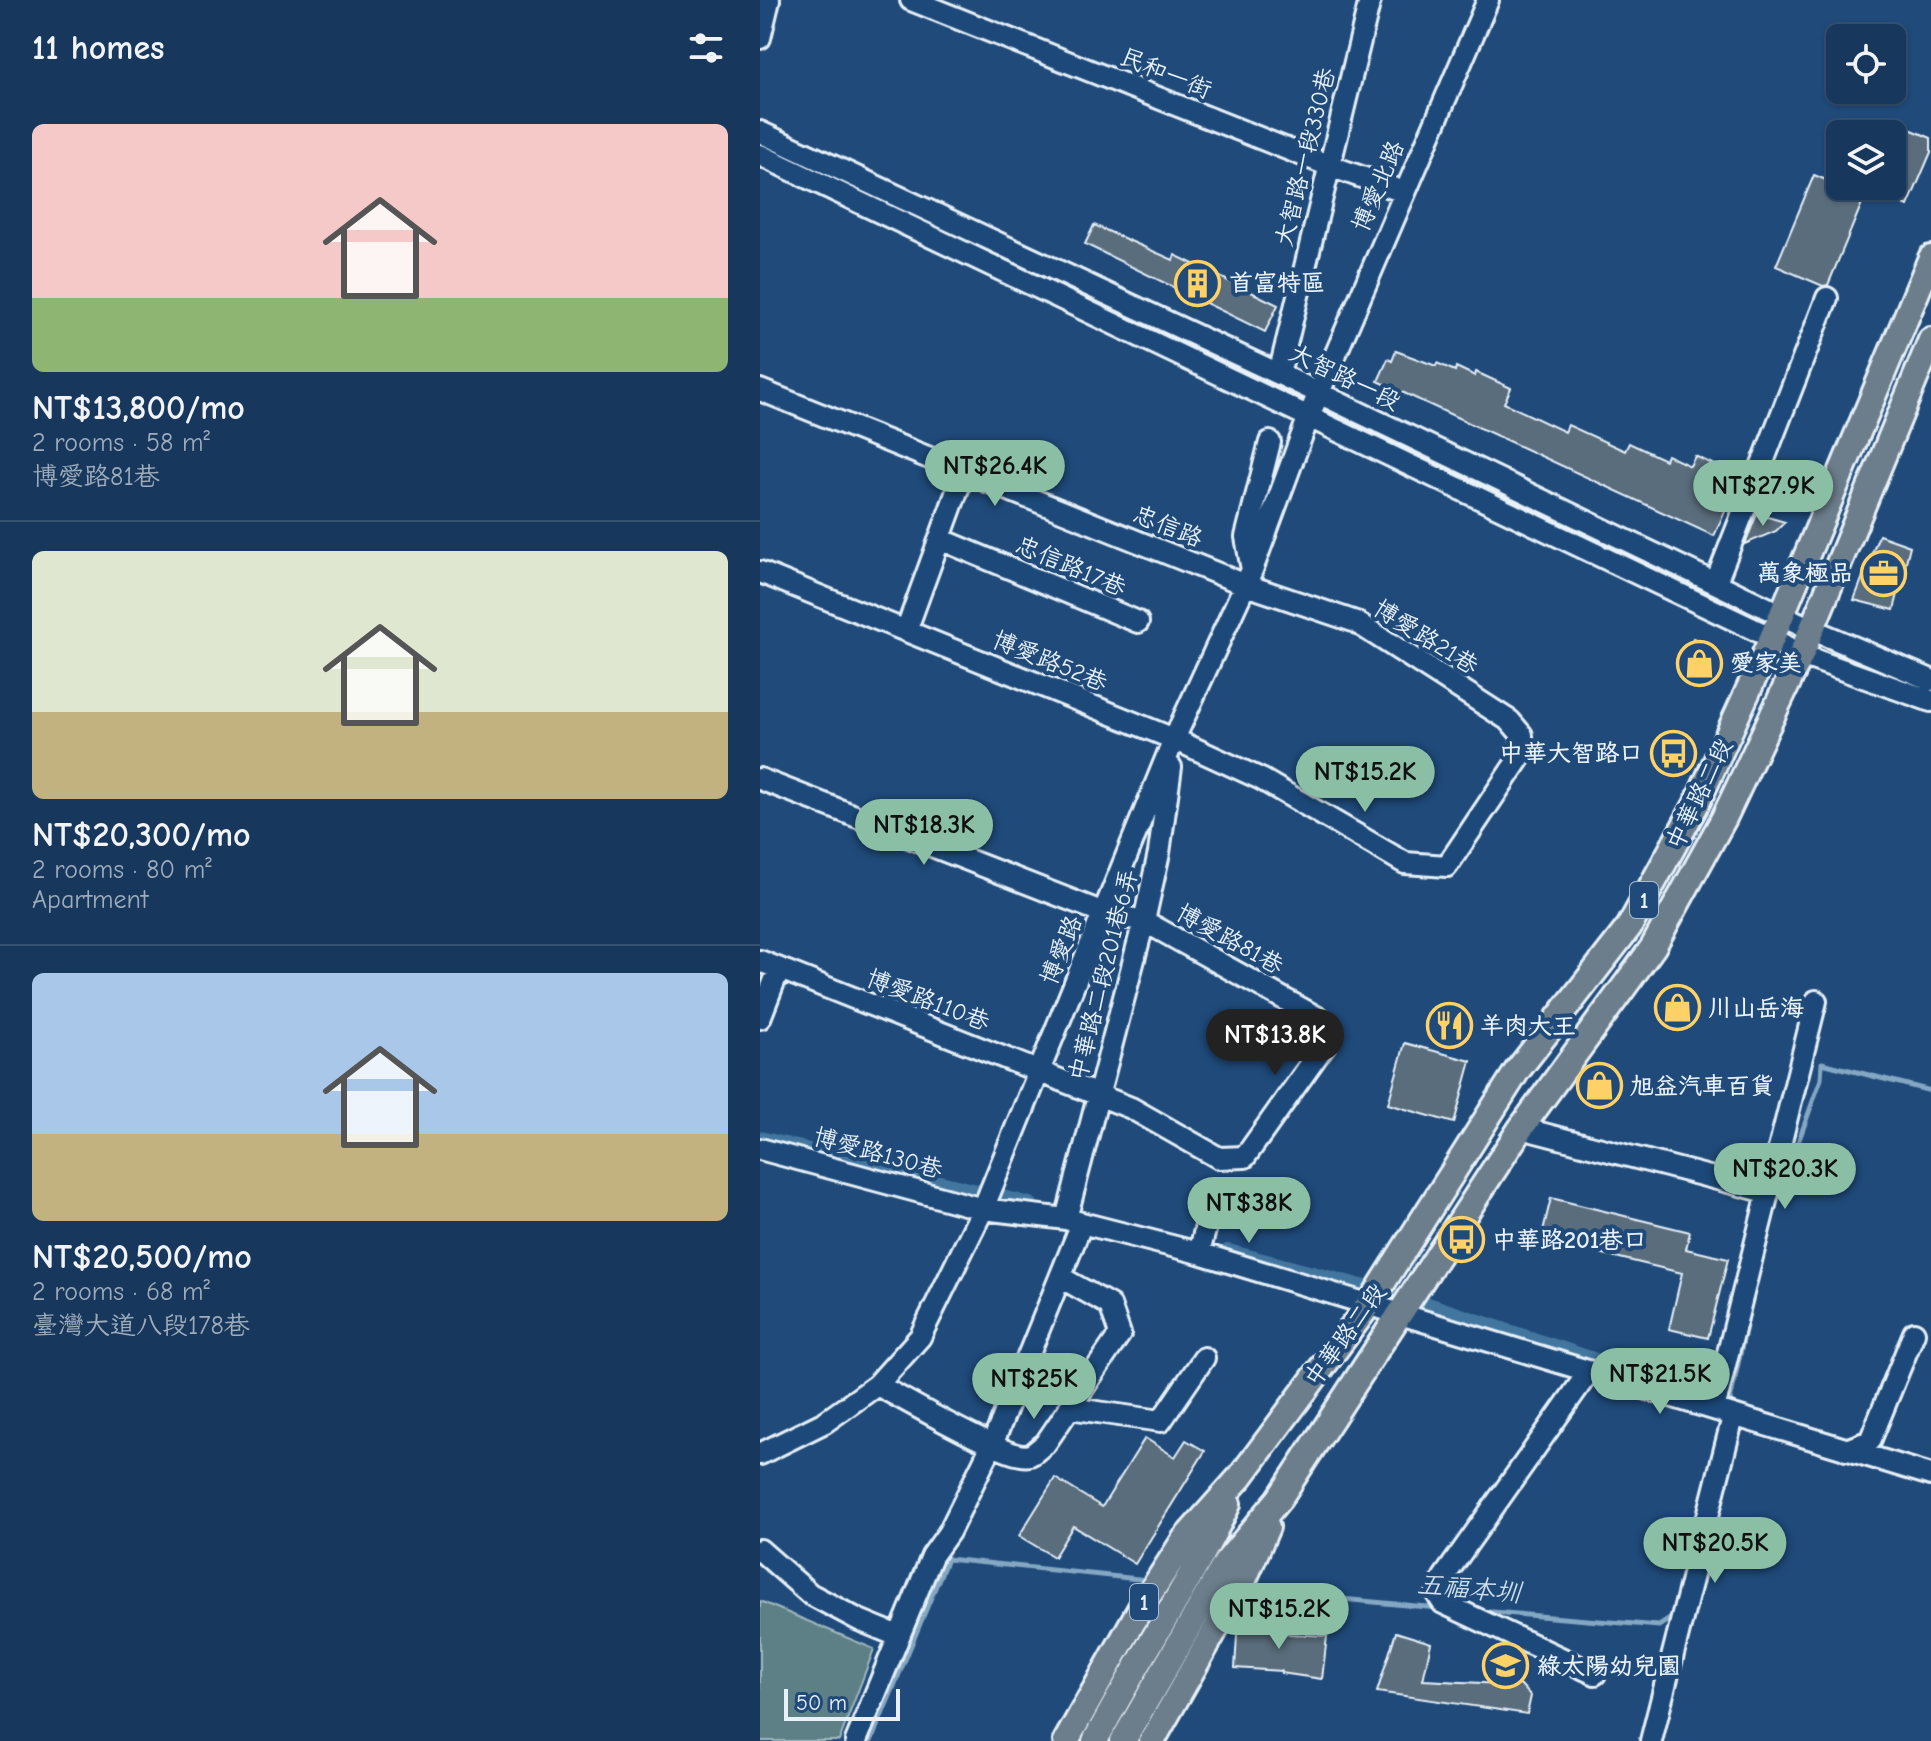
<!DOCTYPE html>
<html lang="en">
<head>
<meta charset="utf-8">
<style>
  body { margin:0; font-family:"Comic Neue","LXGW WenKai TC",sans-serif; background:#244365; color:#f1f3f6; height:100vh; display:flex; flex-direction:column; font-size:30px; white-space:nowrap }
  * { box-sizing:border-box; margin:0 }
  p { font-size:26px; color:#9eacbb }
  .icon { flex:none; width:44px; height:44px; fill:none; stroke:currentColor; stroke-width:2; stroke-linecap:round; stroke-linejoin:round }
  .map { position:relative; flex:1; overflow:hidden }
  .side { display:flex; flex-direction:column; background:#17385c; width:760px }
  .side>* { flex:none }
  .controls { position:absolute; left:1066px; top:24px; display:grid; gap:16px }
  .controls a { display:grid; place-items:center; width:80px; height:80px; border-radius:12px; background:#17385c; box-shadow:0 2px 6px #0004,0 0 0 2px #365272; font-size:40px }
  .scale { position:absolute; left:24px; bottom:20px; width:116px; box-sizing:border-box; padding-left:8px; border:4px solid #e8f1f8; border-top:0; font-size:22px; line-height:28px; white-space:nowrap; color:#e8f1f8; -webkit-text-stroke:6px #1f4a7a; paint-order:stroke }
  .price { position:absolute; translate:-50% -68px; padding:0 18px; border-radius:28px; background:#8abfa5; color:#111; font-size:26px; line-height:52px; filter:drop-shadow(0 2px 4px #0008) }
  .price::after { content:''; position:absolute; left:50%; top:48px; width:24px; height:18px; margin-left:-12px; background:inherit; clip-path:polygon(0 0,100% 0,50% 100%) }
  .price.current { background:#222; color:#fff }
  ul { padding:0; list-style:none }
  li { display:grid; align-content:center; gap:16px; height:424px; padding:0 32px }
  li+li { border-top:2px solid #365272 }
  li span { display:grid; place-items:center; height:248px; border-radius:12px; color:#555 }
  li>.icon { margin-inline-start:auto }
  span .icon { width:144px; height:144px; fill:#fffc; stroke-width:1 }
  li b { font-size:34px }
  h2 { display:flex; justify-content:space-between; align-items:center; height:96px; padding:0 32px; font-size:34px }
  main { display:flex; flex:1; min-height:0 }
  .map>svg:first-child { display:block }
  .green { fill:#5b8085; stroke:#a2b8be; stroke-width:2 }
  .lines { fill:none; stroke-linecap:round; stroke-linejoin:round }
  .stream { stroke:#84a7c3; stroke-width:5 }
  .canal { stroke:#42769f; stroke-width:16 }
  .building { fill:#5a6d7c; stroke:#e8f1f8; stroke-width:2 }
  .minor-casing { stroke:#e8f1f8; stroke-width:26 }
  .major-casing { stroke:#e8f1f8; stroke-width:30 }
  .minor { stroke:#1f4a7a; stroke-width:20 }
  .major { stroke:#6c7d8b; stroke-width:24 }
  .labels { text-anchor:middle; stroke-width:8; stroke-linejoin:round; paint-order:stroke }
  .shield { fill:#1f4a7a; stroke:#acbfd2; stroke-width:2 }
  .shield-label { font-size:22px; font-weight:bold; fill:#e8f1f8 }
  .street-label { font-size:24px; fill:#e8f1f8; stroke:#1f4a7a }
  .poi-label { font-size:24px; font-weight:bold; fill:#e8f1f8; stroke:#1f4a7a; text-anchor:start }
  .water-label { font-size:26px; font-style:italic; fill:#cfdfeb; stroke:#1f4a7a }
</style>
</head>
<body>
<main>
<section class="side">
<h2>11 homes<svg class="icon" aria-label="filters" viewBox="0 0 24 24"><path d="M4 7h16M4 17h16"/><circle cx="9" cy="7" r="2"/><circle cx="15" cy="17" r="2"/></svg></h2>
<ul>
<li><span style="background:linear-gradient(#f6c9c9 70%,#8fb573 0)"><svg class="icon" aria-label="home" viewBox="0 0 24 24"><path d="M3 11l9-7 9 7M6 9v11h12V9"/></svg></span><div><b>NT$13,800/mo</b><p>2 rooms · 58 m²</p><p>博愛路81巷</p></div></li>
<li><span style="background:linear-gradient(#dfe7d0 65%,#c2b280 0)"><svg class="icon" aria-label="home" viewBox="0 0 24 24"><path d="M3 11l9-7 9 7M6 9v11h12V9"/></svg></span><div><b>NT$20,300/mo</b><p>2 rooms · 80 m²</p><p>Apartment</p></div></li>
<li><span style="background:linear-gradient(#a9c7e8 65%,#c2b280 0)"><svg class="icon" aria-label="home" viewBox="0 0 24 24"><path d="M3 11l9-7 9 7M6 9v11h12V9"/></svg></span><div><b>NT$20,500/mo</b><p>2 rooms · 68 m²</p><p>臺灣大道八段178巷</p></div></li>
</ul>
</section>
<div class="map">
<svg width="1171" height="1741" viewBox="0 0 1171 1741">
  <rect width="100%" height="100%" fill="#1f4a7a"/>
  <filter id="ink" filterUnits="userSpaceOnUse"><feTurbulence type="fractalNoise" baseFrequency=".0125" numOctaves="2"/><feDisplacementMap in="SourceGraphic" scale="16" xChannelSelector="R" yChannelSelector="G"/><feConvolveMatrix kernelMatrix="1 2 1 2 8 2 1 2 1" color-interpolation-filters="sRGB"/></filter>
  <g filter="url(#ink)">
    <!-- green -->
    <path class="green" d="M0,1601L114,1649L79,1741H0Z"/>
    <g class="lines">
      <!-- stream -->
      <path class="stream" d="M1015,1206L1061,1079L1062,1063L1171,1091
        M962,1400L970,1401L994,1289
        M485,1590L678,1608
        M720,1611L899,1626L914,1616L915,1611
        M111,1741L187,1559L388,1580"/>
      <!-- canal -->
      <path class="canal" d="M0,1139L270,1205
        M468,1252L659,1302L905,1384"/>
    </g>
    <!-- building -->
    <path class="building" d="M1138,124L1171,138V152L1148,206L1100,186H1132V138Z
      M1054,175L1105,196L1068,285L1063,286L1016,266Z
      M334,225L413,260L415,255L518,305L505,332L325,244Z
      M636,351L676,366L677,363L695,371L696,367L715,376L716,372L751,388L744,403L805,432L808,425L865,451L869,443L905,460L907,455L930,466L935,456L957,466L943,496L967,507L954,536L618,381L628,359L632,361Z
      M997,514L1025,522L1016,531L985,544Z
      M1119,535L1150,546L1134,610L1094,600Z
      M933,638L944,643L943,647L952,655L955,680L935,675L937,667L924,664Z
      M645,1043L711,1061L694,1123L628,1104Z
      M791,1198L930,1232L926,1249L968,1259L948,1338L909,1329L922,1273L781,1239Z
      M385,1438L415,1457L426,1440L445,1451L375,1564L313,1526L294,1557L259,1536L295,1478L342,1507Z
      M478,1619L530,1634L567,1636L562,1679L521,1673L522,1671L475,1668Z
      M636,1632L671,1643L663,1680L761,1685L771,1696L767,1714L617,1692Z"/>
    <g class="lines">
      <defs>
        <path id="minor" d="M151,0L570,166L644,192
          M0,38L9,0
          M0,132L519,374L1051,629L1171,680
          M0,155L1012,638L1041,655L1171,701
          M519,374L610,0
          M0,390L486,585L596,622L750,721L762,735V754L687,866L645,863L501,779L414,739L0,572
          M180,539L378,622
          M492,570L486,537L510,442
          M956,582L1067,298
          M146,631L204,472
          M0,779L344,913L384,921L562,1020L566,1043L485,1157L459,1158L371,1108L0,961
          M0,1018L19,969
          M761,1128L1007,1192
          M0,1149L223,1209L306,1219L439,1253L1171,1475
          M306,1219L384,921L399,853L411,767
          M439,1253L455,1192
          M828,1373L684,1577L677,1594L683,1603L835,1674
          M117,1385C141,1397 250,1462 270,1455C274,1454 280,1447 285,1444L360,1334L350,1305L300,1277
          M309,1408L401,1421L444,1358
          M954,1409L1056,1001
          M1086,1450L1110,1441L1154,1333
          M0,1454L65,1422L117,1385L160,1337L223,1209L414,739L492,570L549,416L728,0
          M0,1550L50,1594L99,1620L138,1636
          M96,1741L172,1556L189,1532L232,1445L322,1223
          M891,1741L973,1417"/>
        <path id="major" d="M306,1741L380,1609L424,1540L481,1476L610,1303L757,1071L869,927L937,803L1012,638L1171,258
          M335,1741C377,1661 429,1585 468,1504
          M363,1741L465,1564L519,1499L761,1128L893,947L964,818L1041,655L1171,340
          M392,1741L486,1575L507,1527"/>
      </defs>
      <!-- minor casing -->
      <use href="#minor" class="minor-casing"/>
      <!-- major casing -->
      <use href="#major" class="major-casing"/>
      <!-- minor -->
      <use href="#minor" class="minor"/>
      <!-- major -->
      <use href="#major" class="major"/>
    </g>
  </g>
  <!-- icons -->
  <defs>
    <symbol id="building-ring" viewBox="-11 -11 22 22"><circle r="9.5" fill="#1f4a7a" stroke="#ffd166" stroke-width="1.5"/><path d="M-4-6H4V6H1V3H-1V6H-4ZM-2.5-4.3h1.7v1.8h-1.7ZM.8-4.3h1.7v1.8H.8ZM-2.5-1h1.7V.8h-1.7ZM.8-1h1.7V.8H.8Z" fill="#ffd166"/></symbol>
    <symbol id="office-ring" viewBox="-11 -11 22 22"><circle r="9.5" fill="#1f4a7a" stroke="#ffd166" stroke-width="1.5"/><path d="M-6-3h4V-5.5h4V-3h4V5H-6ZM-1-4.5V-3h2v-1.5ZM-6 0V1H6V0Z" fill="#ffd166"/></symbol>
    <symbol id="shop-ring" viewBox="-11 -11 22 22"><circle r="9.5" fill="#1f4a7a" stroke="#ffd166" stroke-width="1.5"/><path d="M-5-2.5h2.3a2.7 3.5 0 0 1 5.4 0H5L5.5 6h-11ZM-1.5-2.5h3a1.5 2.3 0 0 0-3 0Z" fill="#ffd166"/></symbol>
    <symbol id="bus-ring" viewBox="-11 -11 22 22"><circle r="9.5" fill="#1f4a7a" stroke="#ffd166" stroke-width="1.5"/><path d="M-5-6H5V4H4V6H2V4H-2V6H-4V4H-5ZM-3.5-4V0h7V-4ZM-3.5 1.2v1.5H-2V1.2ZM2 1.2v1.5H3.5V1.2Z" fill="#ffd166"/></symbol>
    <symbol id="restaurant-ring" viewBox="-11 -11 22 22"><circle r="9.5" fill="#1f4a7a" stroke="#ffd166" stroke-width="1.5"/><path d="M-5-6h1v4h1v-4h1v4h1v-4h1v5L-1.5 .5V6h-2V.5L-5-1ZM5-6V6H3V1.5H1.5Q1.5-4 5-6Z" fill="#ffd166"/></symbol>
    <symbol id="school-ring" viewBox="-11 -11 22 22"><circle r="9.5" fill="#1f4a7a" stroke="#ffd166" stroke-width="1.5"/><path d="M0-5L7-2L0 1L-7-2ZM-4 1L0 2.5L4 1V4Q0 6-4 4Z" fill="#ffd166"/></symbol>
  </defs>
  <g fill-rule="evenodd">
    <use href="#building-ring" x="412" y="258" width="51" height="51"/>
    <use href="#office-ring" x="1098" y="548" width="51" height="51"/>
    <use href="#shop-ring" x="914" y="638" width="51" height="51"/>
    <use href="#bus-ring" x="888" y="728" width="51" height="51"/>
    <use href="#shop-ring" x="892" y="982" width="51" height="51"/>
    <use href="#restaurant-ring" x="664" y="1000" width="51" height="51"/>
    <use href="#shop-ring" x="814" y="1060" width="51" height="51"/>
    <use href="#bus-ring" x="676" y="1214" width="51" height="51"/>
    <use href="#school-ring" x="720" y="1640" width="51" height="51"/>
  </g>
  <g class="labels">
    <!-- shield labels -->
    <g class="shield">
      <rect x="870" y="882" width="28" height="36" rx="6"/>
      <rect x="370" y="1584" width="28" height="36" rx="6"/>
    </g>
    <g class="shield-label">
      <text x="884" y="908">1</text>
      <text x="384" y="1610">1</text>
    </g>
    <!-- street labels -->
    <g class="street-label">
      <text transform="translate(406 73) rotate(22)" y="8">民和一街</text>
      <text transform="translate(545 157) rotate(-76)" y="8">大智路一段330巷</text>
      <text transform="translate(618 186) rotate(-67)" y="8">博愛北路</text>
      <text transform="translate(585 377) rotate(26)" y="8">大智路一段</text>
      <text transform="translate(408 526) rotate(22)" y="8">忠信路</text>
      <text transform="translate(311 566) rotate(23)" y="8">忠信路17巷</text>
      <text transform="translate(666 637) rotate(32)" y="8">博愛路21巷</text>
      <text transform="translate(290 661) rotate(22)" y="8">博愛路52巷</text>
      <text transform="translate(939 794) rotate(-64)" y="8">中華路二段</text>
      <text transform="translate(470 939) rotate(29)" y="8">博愛路81巷</text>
      <text transform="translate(301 950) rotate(-68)" y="8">博愛路</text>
      <text transform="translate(343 975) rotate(-76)" y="8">中華路二段201巷6弄</text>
      <text transform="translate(168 1000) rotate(21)" y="8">博愛路110巷</text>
      <text transform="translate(118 1153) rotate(15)" y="8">博愛路130巷</text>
      <text transform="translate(585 1335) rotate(-54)" y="8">中華路二段</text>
    </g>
    <!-- poi labels -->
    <g class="poi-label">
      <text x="469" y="291">首富特區</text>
      <text x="1093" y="581" text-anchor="end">萬象極品</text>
      <text x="970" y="671">愛家美</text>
      <text x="883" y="761" text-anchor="end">中華大智路口</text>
      <text x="948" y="1016">川山岳海</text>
      <text x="720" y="1034">羊肉大王</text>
      <text x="870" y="1094">旭益汽車百貨</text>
      <text x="732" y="1248">中華路201巷口</text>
      <text x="777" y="1674">綠太陽幼兒園</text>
    </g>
    <!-- water labels -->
    <g class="water-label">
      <text transform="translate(709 1588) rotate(5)" y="9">五福本圳</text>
    </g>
  </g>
</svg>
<div class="controls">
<a><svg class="icon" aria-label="locate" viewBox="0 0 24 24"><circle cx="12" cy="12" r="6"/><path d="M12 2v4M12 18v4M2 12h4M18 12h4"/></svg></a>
<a><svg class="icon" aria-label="layers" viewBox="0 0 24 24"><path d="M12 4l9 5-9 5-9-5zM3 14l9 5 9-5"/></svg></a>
</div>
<div class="scale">50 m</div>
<b class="price" style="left:235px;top:508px">NT$26.4K</b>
<b class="price" style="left:1003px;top:528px">NT$27.9K</b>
<b class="price" style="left:605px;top:814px">NT$15.2K</b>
<b class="price" style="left:164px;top:867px">NT$18.3K</b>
<b class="price current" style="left:515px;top:1077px">NT$13.8K</b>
<b class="price" style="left:1025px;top:1211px">NT$20.3K</b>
<b class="price" style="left:489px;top:1245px">NT$38K</b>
<b class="price" style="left:900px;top:1416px">NT$21.5K</b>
<b class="price" style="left:274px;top:1421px">NT$25K</b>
<b class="price" style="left:955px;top:1585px">NT$20.5K</b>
<b class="price" style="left:519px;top:1651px">NT$15.2K</b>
</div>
</main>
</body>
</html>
